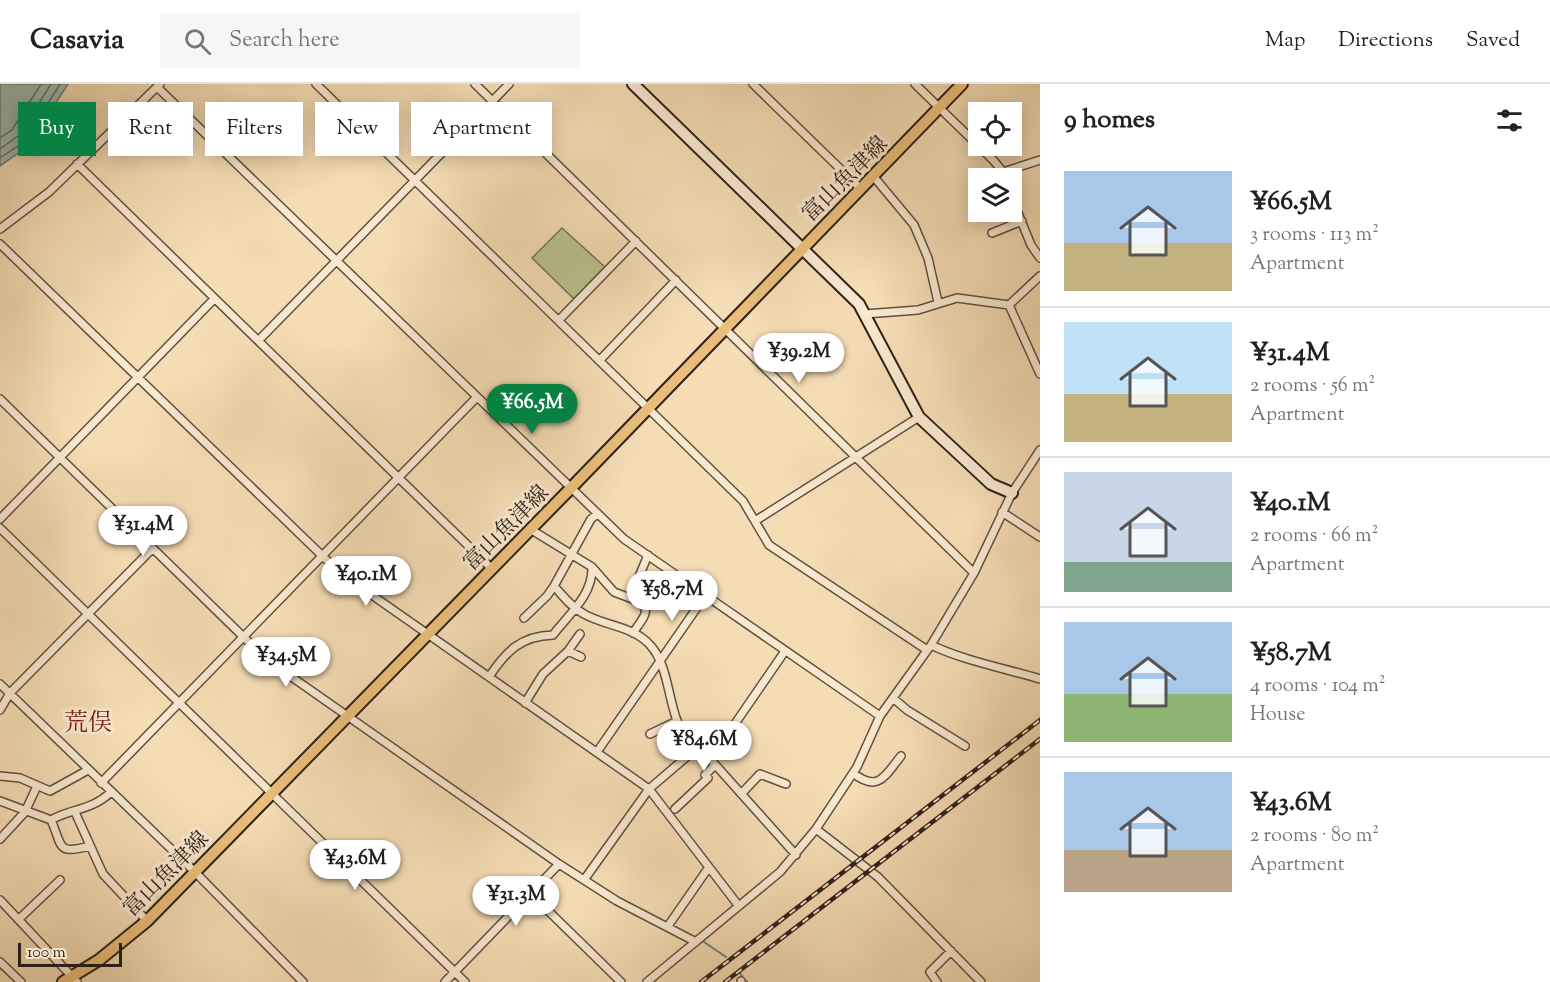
<!DOCTYPE html>
<html lang="en">
<head>
<meta charset="utf-8">
<style>
  body { margin:0; font-family:"Sorts Mill Goudy","Noto Serif JP",serif; background:#f6f6f6; color:#222; height:100vh; display:flex; flex-direction:column; font-size:22px; white-space:nowrap }
  * { box-sizing:border-box; margin:0 }
  p { font-size:20px; color:#767676 }
  .icon { flex:none; width:33px; height:33px; fill:none; stroke:currentColor; stroke-width:2; stroke-linecap:round; stroke-linejoin:round }
  .map { position:relative; flex:1; overflow:hidden }
  .panel { display:flex; flex-direction:column; background:#fff; width:510px }
  .panel>* { flex:none }
  .hud { position:absolute; left:18px; top:18px; width:570px; height:54px; display:flex; gap:12px }
  .controls { position:absolute; left:968px; top:18px; display:grid; gap:12px }
  .controls a { display:grid; place-items:center; width:54px; height:54px; border-radius:0px; background:#fff; box-shadow:0 3px 15px #0003; font-size:30px }
  .scale { position:absolute; left:18px; bottom:15px; width:104px; box-sizing:border-box; padding-left:6px; border:3px solid #2f2119; border-top:0; font-size:16px; line-height:21px; white-space:nowrap; color:#2f2119; -webkit-text-stroke:4px #f8e8ce; paint-order:stroke }
  .price { position:absolute; translate:-50% -51px; padding:0 14px; border-radius:21px; background:#fff; color:#222; font-size:20px; line-height:39px; filter:drop-shadow(0 2px 3px #0008) }
  .price::after { content:''; position:absolute; left:50%; top:36px; width:18px; height:14px; margin-left:-9px; background:inherit; clip-path:polygon(0 0,100% 0,50% 100%) }
  .price.current { background:#0b8043; color:#fff }
  ul { padding:0; list-style:none }
  li { display:flex; align-items:center; gap:18px; height:150px; padding:0 24px }
  li+li { border-top:2px solid #e0e0e0 }
  li span { display:grid; place-items:center; flex:none; width:168px; height:120px; border-radius:0px; color:#555 }
  li>.icon { margin-inline-start:auto }
  span .icon { width:72px; height:72px; fill:#fffc; stroke-width:1 }
  li b { font-size:26px }
  h2 { display:flex; justify-content:space-between; align-items:center; height:72px; padding:0 24px; font-size:26px }
  .chip { padding:0 21px; border-radius:0px; background:#fff; box-shadow:0 3px 15px #0003; font-size:21px; line-height:54px }
  .chip.current { background:#0b8043; color:#fff }
  header { display:flex; align-items:center; gap:36px; box-sizing:border-box; height:84px; padding:0 30px; background:#fff; border-bottom:2px solid #e0e0e0 }
  header strong { font-size:28px }
  nav { display:flex; gap:33px; margin-inline-start:auto; font-size:21px }
  .search { width:420px; height:54px; background:#f6f6f6; display:flex; align-items:center; gap:15px; box-sizing:border-box; padding:0 21px; border-radius:0px; color:#767676; font-size:22px }
  main { display:flex; flex:1; min-height:0 }
  .map>svg:first-child { display:block }
  .green { fill:#b9c18f; stroke:#747154; stroke-width:1.5 }
  .water { fill:#9cbbb0; stroke:#707d74; stroke-width:1.5 }
  .lines { fill:none; stroke-linecap:round; stroke-linejoin:round }
  .shore { stroke:#666e64; stroke-width:1.5 }
  .stream { stroke:#707d74; stroke-width:2 }
  .street-casing { stroke:#605040; stroke-width:10 }
  .secondary-casing { stroke:#2f2119; stroke-width:14 }
  .primary-casing { stroke:#2f2119; stroke-width:14 }
  .street { stroke:#f8e8ce; stroke-width:7 }
  .secondary { stroke:#f8e8ce; stroke-width:10 }
  .primary { stroke:#eabe7a; stroke-width:10 }
  .rail-casing { stroke:#2f2119; stroke-width:4.5 }
  .rail { stroke:#f8e8ce; stroke-width:2; stroke-dasharray:7; stroke-linecap:butt }
  .labels { text-anchor:middle; stroke-width:6; stroke-linejoin:round; paint-order:stroke }
  .street-label { font-size:22px; fill:#2f2119; stroke:#f8e8ce }
  .neighbourhood-label { font-size:24px; fill:#7a1f14; stroke:#f8e8ce }
</style>
</head>
<body>
<header>
<strong>Casavia</strong>
<div class="search"><svg class="icon" aria-label="search" viewBox="0 0 24 24"><circle cx="10" cy="10" r="6"/><path d="M15 15l6 6"/></svg>Search here</div>
<nav><a>Map</a><a>Directions</a><a>Saved</a></nav>
</header>
<main>
<div class="map">
<svg width="1040" height="898" viewBox="0 0 1040 898">
  <rect width="100%" height="100%" fill="#f4dcb4"/>
  <filter id="stains"><feTurbulence type="fractalNoise" baseFrequency=".00333" numOctaves="4"/><feColorMatrix values="0 0 0 0 .2 0 0 0 0 .09 0 0 0 0 .02 0 0 0 .5 -.17"/></filter>
  <radialGradient id="worn" r=".72"><stop offset=".6" stop-color="#630" stop-opacity="0"/><stop offset="1" stop-color="#630" stop-opacity=".3"/></radialGradient>
  <!-- green -->
  <path class="green" d="M562,144L605,183L574,215L532,174Z"/>
  <!-- water -->
  <path class="water" d="M0,0H68L28,62L0,82Z"/>
  <g class="lines">
    <!-- shore -->
    <path class="shore" d="M0,54L12,46L41,0
      M0,65L18,52L51,0
      M0,74L24,58L60,0"/>
    <!-- stream -->
    <path class="stream" d="M704,858L726,873
      M739,888L742,892
      M747,897V898"/>
    <defs>
      <path id="street" d="M316,0L743,417L769,461L927,566
        M475,0L974,489
        M753,0L861,105
        M915,0L994,77L1003,88V94
        M157,3L624,455L880,632
        M77,80L491,484
        M1003,88L1040,76
        M874,93L914,141L928,174L938,218
        M1011,112L1031,161L1040,174
        M0,145L49,108L160,0
        M992,149L1022,137
        M0,160L339,488L649,705L738,821
        M1009,221L1040,290
        M1009,221L1040,192
        M865,230L918,226L957,214L1009,221
        M559,236L636,157
        M259,256L509,0
        M600,276L676,196
        M0,315L266,575L559,780L617,817L696,858
        M1002,428L1040,453
        M597,430L591,435L554,502C563,512 572,524 584,530C605,542 633,542 650,561C668,580 668,616 678,639L796,771
        M0,435L214,215
        M755,437L919,333
        M0,444L465,898
        M592,483L614,508L630,514L648,471
        M630,514C655,524 645,531 633,549
        M524,534L547,512L554,502
        M931,561C965,577 1004,584 1040,595
        M568,567L581,573
        M489,593C506,567 521,552 553,551C569,530 593,511 592,483L530,445
        M0,600L195,788L303,898
        M893,614L907,626L965,662
        M525,619L543,590L568,567L580,550
        M0,626L10,609L152,465
        M650,650L677,637
        M690,655L709,643L730,647L785,567
        M597,668L705,512
        M853,689C878,709 885,692 901,672
        M0,692L20,694L50,707L88,686
        M101,699L476,314
        M742,709L760,690L786,700
        M0,717L51,736C72,724 91,727 111,708
        M675,725L708,694L705,691L715,681
        M75,728L103,790L147,837
        M51,736C63,763 56,771 90,762
        M816,745L878,793L981,898
        M0,755L25,728L37,702
        M584,796L649,705L697,664
        M530,809L621,898
        M0,816L77,898
        M19,835L60,796
        M668,842L709,783
        M0,878L21,898
        M741,897V898
        M445,898L559,780
        M647,898L780,788L816,745L857,683L880,632L931,561L974,489L1012,409L1040,366
        M937,898L930,888L951,867"/>
      <path id="secondary" d="M633,0L859,220L919,333L991,400L1012,409"/>
      <path id="primary" d="M63,898L99,876L147,837L570,405L962,0"/>
    </defs>
    <!-- street casing -->
    <use href="#street" class="street-casing"/>
    <!-- secondary casing -->
    <use href="#secondary" class="secondary-casing"/>
    <!-- primary casing -->
    <use href="#primary" class="primary-casing"/>
    <!-- street -->
    <use href="#street" class="street"/>
    <!-- secondary -->
    <use href="#secondary" class="secondary"/>
    <!-- primary -->
    <use href="#primary" class="primary"/>
    <defs>
      <path id="rail" d="M701,898L1040,636
        M725,898L1040,655"/>
    </defs>
    <!-- rail casing -->
    <use href="#rail" class="rail-casing"/>
    <!-- rail -->
    <use href="#rail" class="rail"/>
  </g>
  <g class="labels">
    <!-- street labels -->
    <g class="street-label">
      <text transform="translate(844 94) rotate(-45)" y="8">富山魚津線</text>
      <text transform="translate(505 443) rotate(-45)" y="8">富山魚津線</text>
      <text transform="translate(165 789) rotate(-45)" y="8">富山魚津線</text>
    </g>
    <!-- neighbourhood labels -->
    <g class="neighbourhood-label">
      <text x="88" y="646">荒俣</text>
    </g>
  </g>
  <rect width="100%" height="100%" filter="url(#stains)"/>
  <rect width="100%" height="100%" fill="url(#worn)"/>
</svg>
<div class="controls">
<a><svg class="icon" aria-label="locate" viewBox="0 0 24 24"><circle cx="12" cy="12" r="6"/><path d="M12 2v4M12 18v4M2 12h4M18 12h4"/></svg></a>
<a><svg class="icon" aria-label="layers" viewBox="0 0 24 24"><path d="M12 4l9 5-9 5-9-5zM3 14l9 5 9-5"/></svg></a>
</div>
<div class="scale">100 m</div>
<b class="price" style="left:799px;top:300px">¥39.2M</b>
<b class="price current" style="left:532px;top:351px">¥66.5M</b>
<b class="price" style="left:143px;top:473px">¥31.4M</b>
<b class="price" style="left:366px;top:523px">¥40.1M</b>
<b class="price" style="left:672px;top:538px">¥58.7M</b>
<b class="price" style="left:286px;top:604px">¥34.5M</b>
<b class="price" style="left:704px;top:688px">¥84.6M</b>
<b class="price" style="left:355px;top:807px">¥43.6M</b>
<b class="price" style="left:516px;top:843px">¥31.3M</b>
<div class="hud">
<a class="chip current">Buy</a>
<a class="chip">Rent</a>
<a class="chip">Filters</a>
<a class="chip">New</a>
<a class="chip">Apartment</a>
</div>
</div>
<section class="panel">
<h2>9 homes<svg class="icon" aria-label="filters" viewBox="0 0 24 24"><path d="M4 7h16M4 17h16"/><circle cx="9" cy="7" r="2"/><circle cx="15" cy="17" r="2"/></svg></h2>
<ul>
<li><span style="background:linear-gradient(#a9c7e8 60%,#c2b280 0)"><svg class="icon" aria-label="home" viewBox="0 0 24 24"><path d="M3 11l9-7 9 7M6 9v11h12V9"/></svg></span><div><b>¥66.5M</b><p>3 rooms · 113 m²</p><p>Apartment</p></div></li>
<li><span style="background:linear-gradient(#bfe0f5 60%,#c2b280 0)"><svg class="icon" aria-label="home" viewBox="0 0 24 24"><path d="M3 11l9-7 9 7M6 9v11h12V9"/></svg></span><div><b>¥31.4M</b><p>2 rooms · 56 m²</p><p>Apartment</p></div></li>
<li><span style="background:linear-gradient(#c9d6e8 75%,#7fa58c 0)"><svg class="icon" aria-label="home" viewBox="0 0 24 24"><path d="M3 11l9-7 9 7M6 9v11h12V9"/></svg></span><div><b>¥40.1M</b><p>2 rooms · 66 m²</p><p>Apartment</p></div></li>
<li><span style="background:linear-gradient(#a9c7e8 60%,#8fb573 0)"><svg class="icon" aria-label="home" viewBox="0 0 24 24"><path d="M3 11l9-7 9 7M6 9v11h12V9"/></svg></span><div><b>¥58.7M</b><p>4 rooms · 104 m²</p><p>House</p></div></li>
<li><span style="background:linear-gradient(#a9c7e8 65%,#b9a48a 0)"><svg class="icon" aria-label="home" viewBox="0 0 24 24"><path d="M3 11l9-7 9 7M6 9v11h12V9"/></svg></span><div><b>¥43.6M</b><p>2 rooms · 80 m²</p><p>Apartment</p></div></li>
</ul>
</section>
</main>
</body>
</html>
